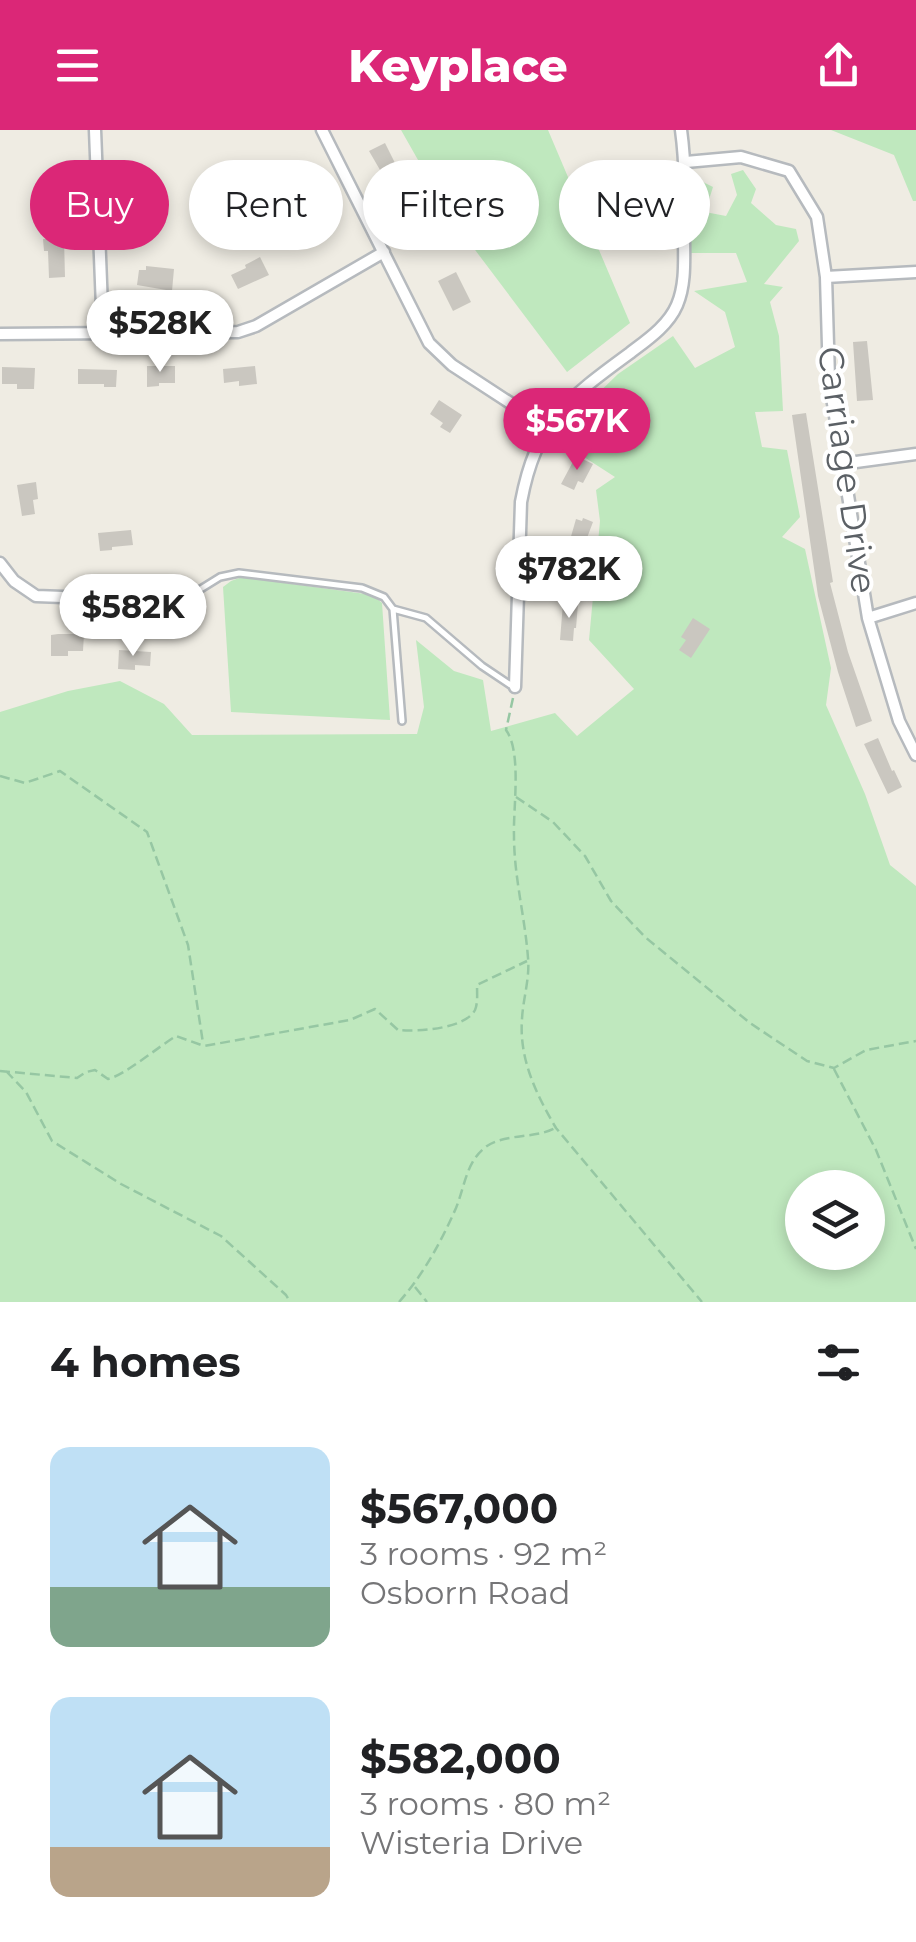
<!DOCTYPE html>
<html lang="en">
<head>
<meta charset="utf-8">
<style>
  body { margin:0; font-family:Montserrat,sans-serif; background:#f6f6f6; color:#202124; height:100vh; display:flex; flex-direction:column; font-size:38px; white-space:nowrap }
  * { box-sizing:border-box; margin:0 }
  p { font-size:32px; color:#757577 }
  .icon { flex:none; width:55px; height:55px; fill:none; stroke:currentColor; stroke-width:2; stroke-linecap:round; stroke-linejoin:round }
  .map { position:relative; height:1172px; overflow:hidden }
  .details { display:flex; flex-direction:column; background:#fff; flex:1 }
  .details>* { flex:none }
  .top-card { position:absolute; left:30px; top:30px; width:858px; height:90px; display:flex; gap:20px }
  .fabs { position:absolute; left:785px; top:1040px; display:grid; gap:20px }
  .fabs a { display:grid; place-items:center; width:100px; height:100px; border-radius:50%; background:#fff; box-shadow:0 5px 15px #0003; font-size:50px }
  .price { position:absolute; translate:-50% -85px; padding:0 22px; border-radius:35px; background:#fff; color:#222; font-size:32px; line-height:65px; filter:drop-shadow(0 2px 5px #0008) }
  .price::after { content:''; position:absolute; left:50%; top:60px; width:30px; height:22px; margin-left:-15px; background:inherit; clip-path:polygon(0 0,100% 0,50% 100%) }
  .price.on { background:#db2777; color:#fff }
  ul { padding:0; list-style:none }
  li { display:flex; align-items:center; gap:30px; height:250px; padding:0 50px }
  li span { display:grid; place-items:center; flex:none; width:280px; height:200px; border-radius:20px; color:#555 }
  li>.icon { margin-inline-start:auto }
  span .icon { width:120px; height:120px; fill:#fffc; stroke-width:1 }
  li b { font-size:42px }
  h2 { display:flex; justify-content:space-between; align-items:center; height:120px; padding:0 50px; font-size:42px }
  .pill { padding:0 35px; border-radius:45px; background:#fff; box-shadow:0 5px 15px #0003; font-size:35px; line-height:90px }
  .pill.on { background:#db2777; color:#fff }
  header { display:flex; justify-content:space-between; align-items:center; height:130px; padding:0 50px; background:#db2777; color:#fff; font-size:45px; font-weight:800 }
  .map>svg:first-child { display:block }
  .green { fill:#bfe8be; fill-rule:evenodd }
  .building { fill:#cac7c0 }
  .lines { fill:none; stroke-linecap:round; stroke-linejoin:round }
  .lane-casing { stroke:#b6babe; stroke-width:10 }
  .street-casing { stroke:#b6babe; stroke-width:15 }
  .path { stroke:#96c7a3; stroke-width:2.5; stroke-dasharray:10 5; stroke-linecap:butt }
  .lane { stroke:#fff; stroke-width:5 }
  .street { stroke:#fff; stroke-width:10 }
  .labels { text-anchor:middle; stroke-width:8; stroke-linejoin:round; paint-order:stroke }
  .street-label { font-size:35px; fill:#5b6065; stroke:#fff }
</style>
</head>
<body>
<header><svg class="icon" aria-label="menu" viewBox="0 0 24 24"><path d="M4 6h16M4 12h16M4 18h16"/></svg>Keyplace<svg class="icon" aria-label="share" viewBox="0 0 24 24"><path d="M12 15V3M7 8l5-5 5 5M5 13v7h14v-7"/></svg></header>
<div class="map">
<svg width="916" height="1172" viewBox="0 0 916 1172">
  <rect width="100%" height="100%" fill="#efece3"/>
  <!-- green -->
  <path class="green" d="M401,0H548L630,193L567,242L451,88Z
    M831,0H916V71H913L894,25Z
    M743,40L756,59L751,73L776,95L796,99L799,111L764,154L783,157L770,172L779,206L783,281L755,282L762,317L787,320L800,387L782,407L805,419L831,538L826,575L865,664L890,735L916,756V1172H0V582L68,561L120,551L164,574L192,605L417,604L424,577L416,510L454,541L483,550L491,601L555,583L577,606L634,559L589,510L600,391L596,360L615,347L553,307L618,244L673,206L695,238L735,217L725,182L694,161L747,152L736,123H690L693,47L713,57L705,82L726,86L737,65L731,44ZM802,1058H868V1122H802Z
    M242,447L373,465L382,473L390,590L231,582L223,457L231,451Z"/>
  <!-- building -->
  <path class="building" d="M385,13L401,45L387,52L369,21Z
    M416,73L428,97L432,95L438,106L419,116L402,81Z
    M647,79L648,104L627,105L626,80Z
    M64,108L65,147L49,148L48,121H44L43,109Z
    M260,127L269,145L238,159L231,145L246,138L245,135Z
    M146,136L174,139L172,161L137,155L139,140H146Z
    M456,142L471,172L453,181L438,151Z
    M867,211L873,270L857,271L853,212Z
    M147,236H175V253H159V256L147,257Z
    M255,236L257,254L239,256V251L224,253L223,239Z
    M2,237L35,238L34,259H17V254H2Z
    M78,239L117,240L116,257H104V254H78Z
    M439,270L462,285L450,303L440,297L443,293L430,284Z
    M806,283L833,452L830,453L848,522L872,591L856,597L838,542L818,466L792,285Z
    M576,326L593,334L583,353L578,351L574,360L561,354Z
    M36,352L38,369L33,370L35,384L22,386L17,355Z
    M583,388L593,392L579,429L566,424L576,389L582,391Z
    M131,400L133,415L112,417V420L100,421L98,403Z
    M563,473L578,474L576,498H574L573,511L560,510Z
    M693,488L710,499L691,528L679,520L686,510L681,507Z
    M58,504H84L83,521H68V526H51V505Z
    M119,520L151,522L150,536L135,535V540L118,539Z
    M878,608L892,641L894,640L902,657L888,664L864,614Z"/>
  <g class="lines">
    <defs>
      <path id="lane" d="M146,470L191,465L220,447L239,443L362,458L384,467L393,479
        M402,591L393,479L426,488L482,536L512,556"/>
      <path id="street" d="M95,0L103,203
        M322,0L429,213L452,235L547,297
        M686,32L741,27L789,41L817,87L826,147L829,249L868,488L899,591L916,625
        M826,147L916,142
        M0,204L238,202L256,196L384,122
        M841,334L916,324
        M0,433L14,451L36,466L145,470
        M868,488L916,473
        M515,557L521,372C536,292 567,269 630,223C647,210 668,196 677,175C686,154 684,129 684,107C685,71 686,36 681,0"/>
    </defs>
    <!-- lane casing -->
    <use href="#lane" class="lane-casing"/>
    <!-- street casing -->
    <use href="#street" class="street-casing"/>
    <!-- path -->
    <path class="path" d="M513,568L506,600C522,622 513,678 514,706C514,747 525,787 528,828C530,848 523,869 522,889C519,929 536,964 556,998L702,1172
      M0,646L25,653L60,641L147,702L188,815L203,913
      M516,667L553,692L585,726L611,771L645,807L750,893L807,931L834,938L866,920L916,911
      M834,939L876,1020L916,1119
      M0,941L77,948L86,942L95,940L108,949C125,945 158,917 176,906L204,916L350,890L375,879L398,900C417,902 465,899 475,880C478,873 477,863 477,855L527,831
      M6,941L26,962L52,1011L121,1054L221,1106L286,1165L290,1172
      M415,1157L427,1172
      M399,1172C423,1145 441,1112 456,1078C465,1056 466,1031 487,1016C507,1003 535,1009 555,998"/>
    <!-- lane -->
    <use href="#lane" class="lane"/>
    <!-- street -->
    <use href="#street" class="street"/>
  </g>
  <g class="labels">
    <!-- street labels -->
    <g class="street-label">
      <text transform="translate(847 340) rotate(82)" y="12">Carriage Drive</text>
    </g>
  </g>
</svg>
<div class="fabs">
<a><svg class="icon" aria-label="layers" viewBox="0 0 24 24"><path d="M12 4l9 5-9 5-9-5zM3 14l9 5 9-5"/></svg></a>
</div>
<b class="price" style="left:160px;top:245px">$528K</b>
<b class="price on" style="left:577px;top:343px">$567K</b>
<b class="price" style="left:569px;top:491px">$782K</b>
<b class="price" style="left:133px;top:529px">$582K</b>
<div class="top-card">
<a class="pill on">Buy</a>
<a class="pill">Rent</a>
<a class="pill">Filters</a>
<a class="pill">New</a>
</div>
</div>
<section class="details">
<h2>4 homes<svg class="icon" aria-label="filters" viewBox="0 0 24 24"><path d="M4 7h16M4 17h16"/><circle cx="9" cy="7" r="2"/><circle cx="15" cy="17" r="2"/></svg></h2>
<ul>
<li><span style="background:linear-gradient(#bfe0f5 70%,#7fa58c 0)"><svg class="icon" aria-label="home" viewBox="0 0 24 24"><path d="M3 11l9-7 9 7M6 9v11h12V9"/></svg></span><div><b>$567,000</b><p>3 rooms · 92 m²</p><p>Osborn Road</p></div></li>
<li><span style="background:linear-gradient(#bfe0f5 75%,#b9a48a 0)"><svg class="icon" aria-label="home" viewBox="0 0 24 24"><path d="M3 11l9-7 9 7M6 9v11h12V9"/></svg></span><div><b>$582,000</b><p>3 rooms · 80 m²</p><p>Wisteria Drive</p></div></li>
</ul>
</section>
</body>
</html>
